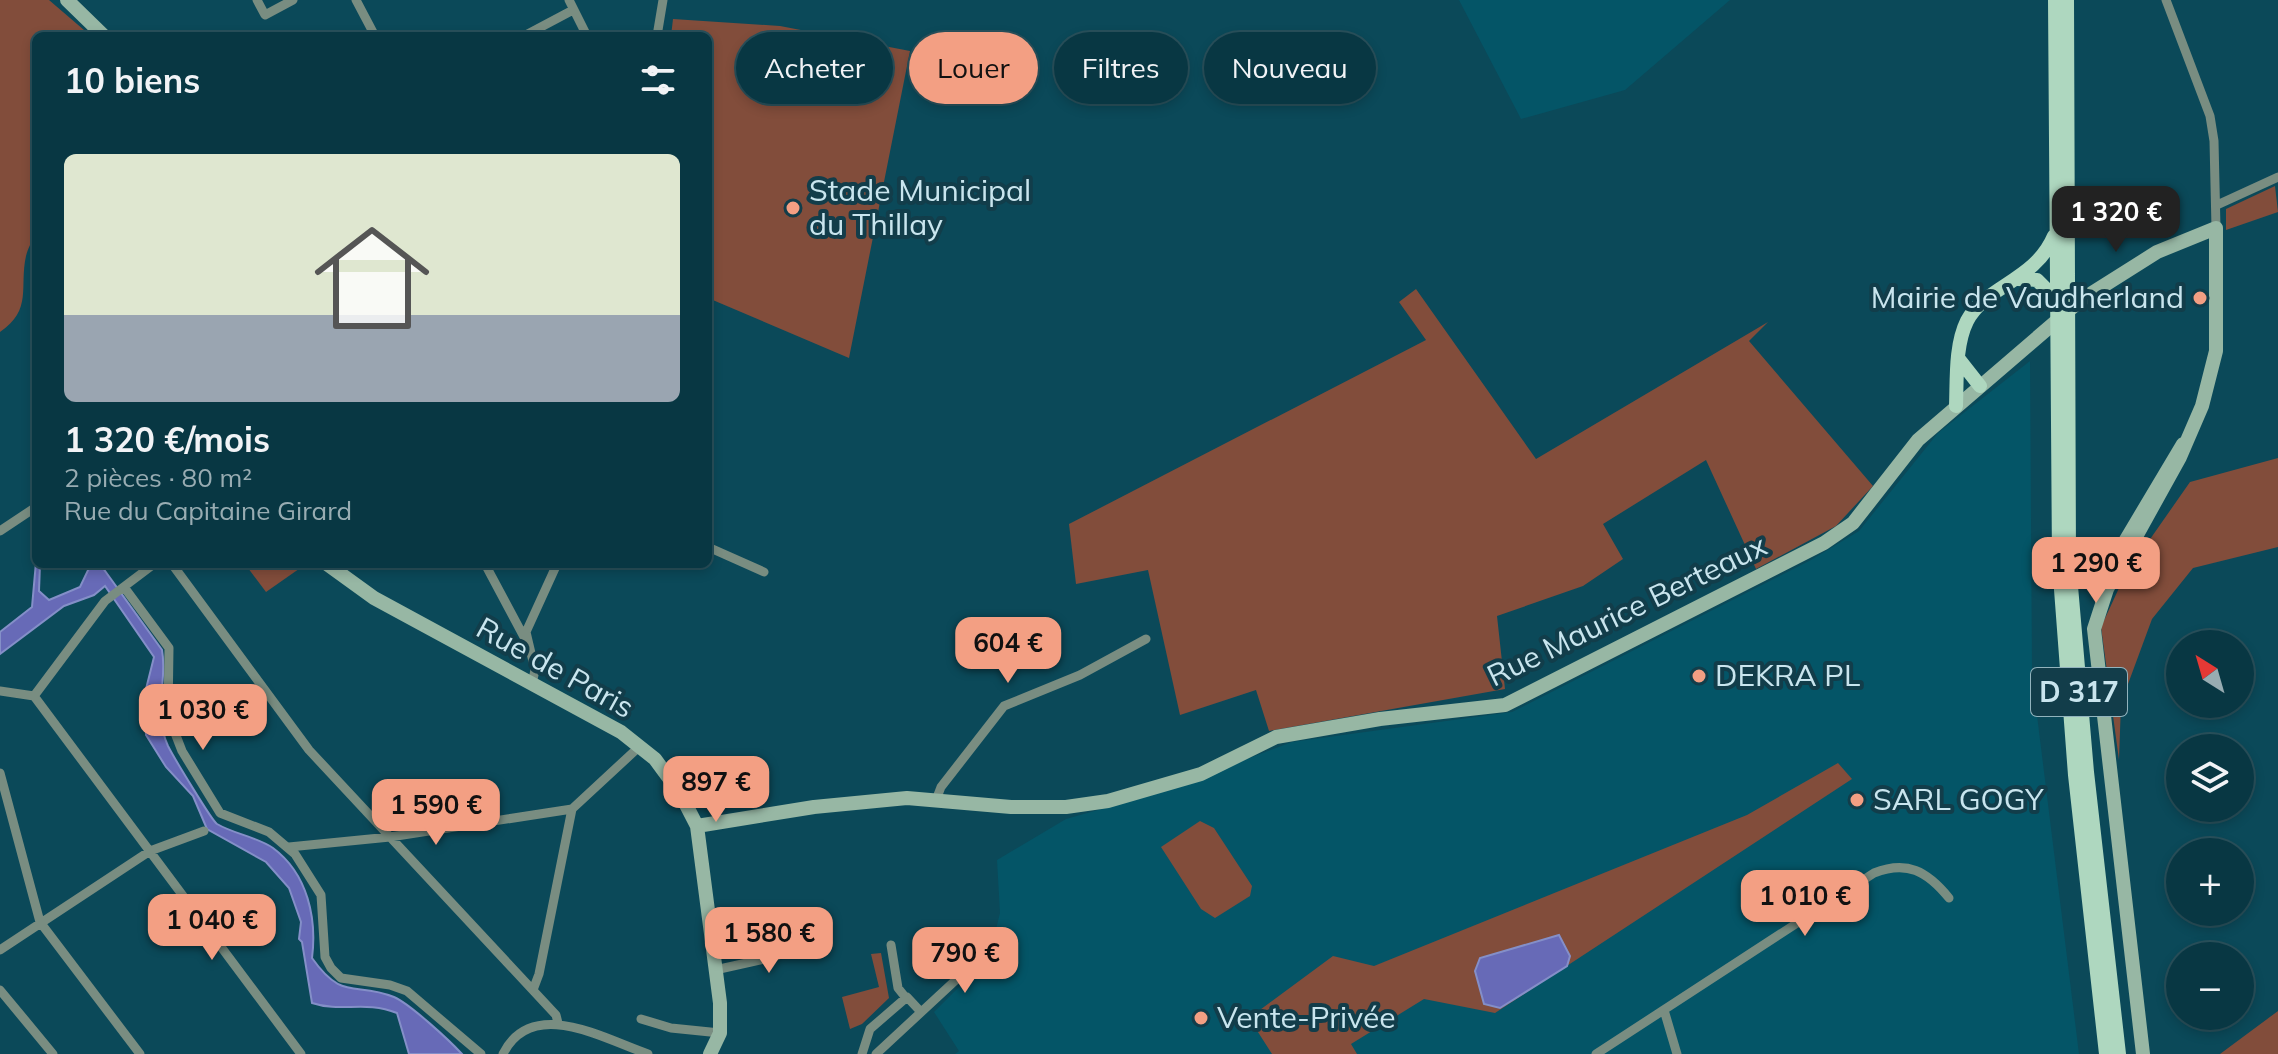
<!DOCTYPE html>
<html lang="fr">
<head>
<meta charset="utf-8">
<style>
  body { margin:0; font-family:Mulish,sans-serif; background:#113f4a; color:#f1f3f6; height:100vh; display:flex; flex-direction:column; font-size:30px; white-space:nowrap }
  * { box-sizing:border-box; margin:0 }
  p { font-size:26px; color:#98acb2 }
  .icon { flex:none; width:44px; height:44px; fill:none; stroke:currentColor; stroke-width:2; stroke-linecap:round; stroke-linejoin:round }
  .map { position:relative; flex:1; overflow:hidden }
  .panel { position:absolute; left:32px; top:32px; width:680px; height:536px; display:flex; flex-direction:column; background:#083743; border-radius:12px; box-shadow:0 4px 12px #0003,0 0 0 2px #29515c }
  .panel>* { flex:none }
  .banner { position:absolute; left:736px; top:32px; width:760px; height:72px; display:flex; gap:16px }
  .needle { width:52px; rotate:323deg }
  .controls { position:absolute; left:2166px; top:630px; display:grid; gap:16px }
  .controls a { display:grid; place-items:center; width:88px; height:88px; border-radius:50%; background:#083743; box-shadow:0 4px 12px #0003,0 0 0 2px #29515c; font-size:40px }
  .price { position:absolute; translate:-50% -68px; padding:0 18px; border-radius:16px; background:#f39f83; color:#111; font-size:26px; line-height:52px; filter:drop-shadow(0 2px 4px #0008) }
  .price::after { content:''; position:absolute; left:50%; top:48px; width:24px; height:18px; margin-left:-12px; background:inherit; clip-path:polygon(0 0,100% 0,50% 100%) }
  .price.on { background:#222; color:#fff }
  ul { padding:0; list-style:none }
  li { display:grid; align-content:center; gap:16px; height:424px; padding:0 32px }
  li+li { border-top:2px solid #29515c }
  li span { display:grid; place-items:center; height:248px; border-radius:12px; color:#555 }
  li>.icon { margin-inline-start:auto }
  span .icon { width:144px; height:144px; fill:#fffc; stroke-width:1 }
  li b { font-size:34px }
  h2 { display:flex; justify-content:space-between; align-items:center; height:96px; padding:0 32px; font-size:34px }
  .tag { padding:0 28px; border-radius:36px; background:#083743; box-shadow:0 4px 12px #0003,0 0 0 2px #29515c; font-size:28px; line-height:72px }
  .tag.on { background:#f39f83; color:#111 }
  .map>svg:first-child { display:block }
  .built { fill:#045567 }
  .green { fill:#824d3b }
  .water { fill:#676ab7; stroke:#848fc8; stroke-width:2 }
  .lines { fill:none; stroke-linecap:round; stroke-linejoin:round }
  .street { stroke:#798d81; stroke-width:9 }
  .secondary { stroke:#97b7a4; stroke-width:14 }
  .primary { stroke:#aed7bf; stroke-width:14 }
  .poi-dot { fill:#f39f83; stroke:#123d4a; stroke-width:3 }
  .labels { text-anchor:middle; stroke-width:8; stroke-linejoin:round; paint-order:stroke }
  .shield { fill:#123d4a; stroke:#92b3bd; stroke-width:2 }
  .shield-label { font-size:28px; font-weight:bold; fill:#c9e5ee }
  .poi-label { font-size:30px; fill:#c9e5ee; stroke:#123d4a; text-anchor:start }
  .street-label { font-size:30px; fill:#c9e5ee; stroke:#123d4a }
</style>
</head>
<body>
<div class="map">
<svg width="2278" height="1054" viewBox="0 0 2278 1054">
  <rect width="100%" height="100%" fill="#0b4959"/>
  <!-- built -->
  <path class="built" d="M1459,0H1730L1625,90L1521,119Z
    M2030,361L2032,675L2079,1054H955L959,1051L934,1012L989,957L1000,913L997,860L1066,819L1148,796L1292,742L1512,712L1811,560L1859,531L1938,433Z"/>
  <!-- green -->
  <path class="green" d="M0,0H49L91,36H36V232C33,239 28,248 26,256C19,288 33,309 0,332Z
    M673,19L780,26L910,51L849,358L708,298V36H671Z
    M2275,186L2278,212L2226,230V209Z
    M1416,289L1536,459L1768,322L1749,341L1873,486L1836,526L1756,569L1706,460L1603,524L1623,559L1583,586L1497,616L1505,689L1269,731L1256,690L1180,715L1148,570L1076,584L1069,524L1426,340L1399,302Z
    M2278,458V547L2193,568L2152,619L2121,703L2119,760L2101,627L2125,575L2190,482Z
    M245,564H306L266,592Z
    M1838,763L1852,779L1495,1013L1424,999L1351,1044L1357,1054H1272L1249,1018L1333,956L1374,966L1747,815Z
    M1200,821L1214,828L1252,886L1250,896L1215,918L1201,909L1161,847Z
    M881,953L889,998L862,1024L850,1029L842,997L879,987L871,954Z
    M2278,1011V1054H2220Z"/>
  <!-- water -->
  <path class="water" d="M36,562L40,564L39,591L49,600L80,587L91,564H100L162,650C168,682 152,710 168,746C173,756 212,821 217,824C234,834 257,837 273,848C308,874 317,919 312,958C343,1002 355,981 394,997C410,1004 449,1040 462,1054H409L397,1013C364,1000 342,1013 312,1003L302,942L299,939L301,922L289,888L266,862L207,829L193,796L166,767L146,735L144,697L154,657L105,586L94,595L64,606L0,654V632L32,607Z
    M1559,935L1570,956L1567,966L1500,1008L1484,1004L1475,971L1480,958Z"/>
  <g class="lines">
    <!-- street -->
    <path class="street" d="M257,0L265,15L293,0
      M356,0L375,36
      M569,0L587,36
      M2166,0L2210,116L2214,141L2216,228
      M524,36L573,10
      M657,36L663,0
      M2217,205L2278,177
      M0,531L36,507
      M708,547L764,572
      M172,564L309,750L556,1015L558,1023
      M485,564L524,637
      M124,587L169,648L168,715L182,751L220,813L269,832L295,854L321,895L325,957L331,968L341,978L390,985L407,991L481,1054
      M532,684L535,670L526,632L557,564
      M0,691L34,696
      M34,696L301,1054
      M34,696L105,601L154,564
      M0,773L40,922L140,1054
      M936,800L941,787L1004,706L1080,675L1146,639
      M289,847L390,837L572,809
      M891,945L898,988L906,998
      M0,950L150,851L204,831
      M715,970L773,957L812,942
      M0,990L53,1054
      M533,990L539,974L572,809L640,746
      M1664,1010L1677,1054
      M641,1019L671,1028L720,1033
      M503,1054C532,996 604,1039 648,1054
      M862,1054L870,1029L907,997L921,1012
      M876,1054L986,952
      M1596,1054L1874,873C1907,860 1927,871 1949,898"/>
    <!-- secondary -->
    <path class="secondary" d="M67,0L104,36
      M327,564L374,598L621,732L655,759L680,793L697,826L720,1003V1033L710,1054
      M2107,589L2094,629L2143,1054
      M697,826L814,807L907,798L1011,807H1066L1108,801L1201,774L1276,737L1380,719L1505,705L1824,543L1853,523L1918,440L2081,300L2157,252L2216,228V351L2202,406L2180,457L2107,589L2102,580L2183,444"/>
    <!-- primary -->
    <path class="primary" d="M2055,0L2059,563L2075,775L2106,1054
      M2067,0L2069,563L2087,772L2119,1054
      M2018,279L2037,280L2056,299
      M1958,358L1980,386
      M1956,406C1957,380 1955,345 1967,321C1985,286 2035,281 2054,236"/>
  </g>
  <!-- markers -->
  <g class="poi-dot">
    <circle cx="793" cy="208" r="8"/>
    <circle cx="2200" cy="298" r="8"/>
    <circle cx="1699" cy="676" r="8"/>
    <circle cx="1857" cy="800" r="8"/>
    <circle cx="1201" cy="1018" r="8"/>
  </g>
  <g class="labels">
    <!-- shield labels -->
    <rect class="shield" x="2031" y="668" width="96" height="48" rx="6"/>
    <g class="shield-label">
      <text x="2079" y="702">D 317</text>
    </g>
    <!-- poi labels -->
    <g class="poi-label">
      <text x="809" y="201">Stade Municipal<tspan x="809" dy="34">du Thillay</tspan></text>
      <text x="2184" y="308" text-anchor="end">Mairie de Vaudherland</text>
      <text x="1715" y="686">DEKRA PL</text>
      <text x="1873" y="810">SARL GOGY</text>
      <text x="1217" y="1028">Vente-Privée</text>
    </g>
    <!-- street labels -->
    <g class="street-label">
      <text transform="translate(1627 611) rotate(-26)" y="10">Rue Maurice Berteaux</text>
      <text transform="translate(555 668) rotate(29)" y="10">Rue de Paris</text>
    </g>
  </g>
</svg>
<div class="controls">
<a><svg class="needle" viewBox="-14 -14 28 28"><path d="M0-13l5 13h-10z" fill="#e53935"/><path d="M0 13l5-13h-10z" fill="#98acb2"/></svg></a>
<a><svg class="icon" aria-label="layers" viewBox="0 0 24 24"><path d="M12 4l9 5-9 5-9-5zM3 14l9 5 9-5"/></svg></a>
<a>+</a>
<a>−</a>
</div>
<b class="price on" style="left:2116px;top:254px">1 320 €</b>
<b class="price" style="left:2096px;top:605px">1 290 €</b>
<b class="price" style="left:1008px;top:685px">604 €</b>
<b class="price" style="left:203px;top:752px">1 030 €</b>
<b class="price" style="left:716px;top:824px">897 €</b>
<b class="price" style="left:436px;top:847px">1 590 €</b>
<b class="price" style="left:1805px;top:938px">1 010 €</b>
<b class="price" style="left:212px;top:962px">1 040 €</b>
<b class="price" style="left:769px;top:975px">1 580 €</b>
<b class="price" style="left:965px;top:995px">790 €</b>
<div class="banner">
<a class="tag">Acheter</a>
<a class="tag on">Louer</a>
<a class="tag">Filtres</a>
<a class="tag">Nouveau</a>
</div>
<section class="panel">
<h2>10 biens<svg class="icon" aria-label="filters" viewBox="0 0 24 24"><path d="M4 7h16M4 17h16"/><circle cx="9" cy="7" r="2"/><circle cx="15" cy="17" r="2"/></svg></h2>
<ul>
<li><span style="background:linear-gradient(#dfe7d0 65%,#9aa5b1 0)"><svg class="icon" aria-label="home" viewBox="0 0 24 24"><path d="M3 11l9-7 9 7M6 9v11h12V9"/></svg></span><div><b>1 320 €/mois</b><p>2 pièces · 80 m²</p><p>Rue du Capitaine Girard</p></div></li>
</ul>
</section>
</div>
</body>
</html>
